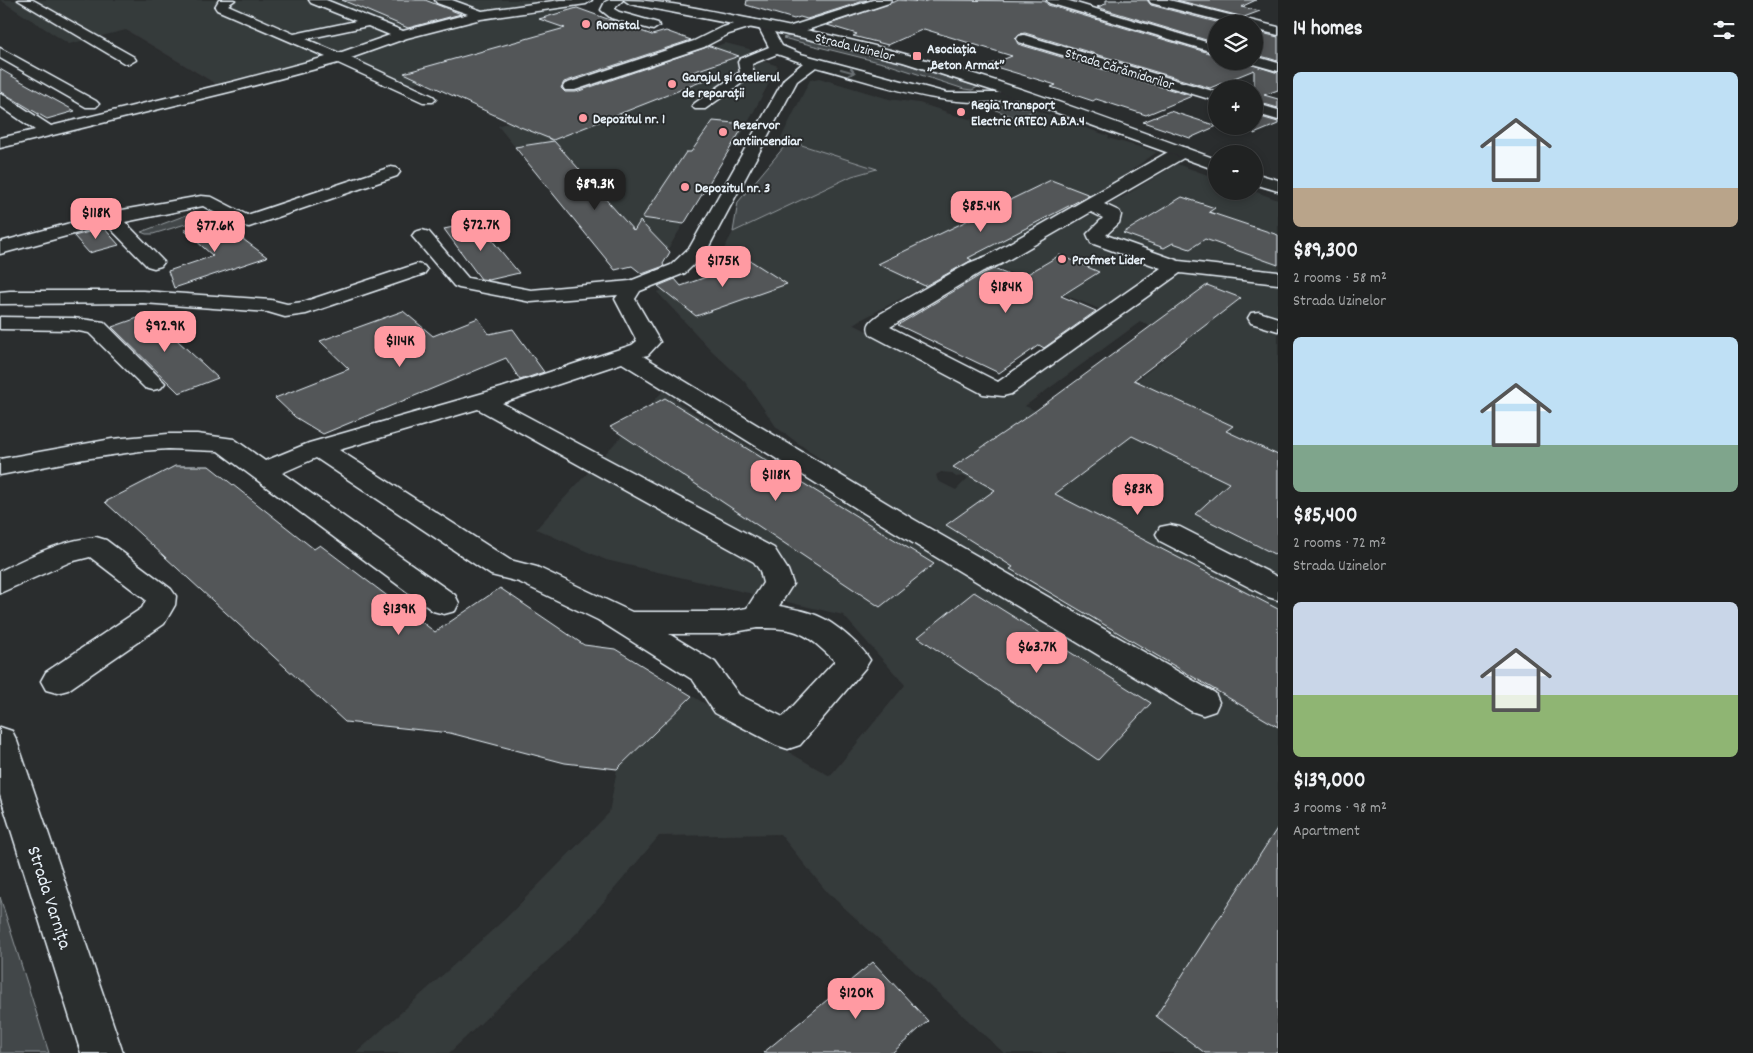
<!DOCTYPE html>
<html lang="en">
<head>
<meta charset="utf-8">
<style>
  body { margin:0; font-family:Dekko,sans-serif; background:#2d2f2f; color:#f1f3f6; height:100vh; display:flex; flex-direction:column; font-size:19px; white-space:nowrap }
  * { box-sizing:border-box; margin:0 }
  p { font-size:16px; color:#a2a4a5 }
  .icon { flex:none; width:28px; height:28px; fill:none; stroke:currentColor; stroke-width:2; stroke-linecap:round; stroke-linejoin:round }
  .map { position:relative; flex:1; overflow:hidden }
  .sheet { display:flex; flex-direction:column; background:#202222; width:475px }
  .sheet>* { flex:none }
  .tools { position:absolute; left:1208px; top:15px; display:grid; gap:10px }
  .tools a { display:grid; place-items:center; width:55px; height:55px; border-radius:50%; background:#202222; box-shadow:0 2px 8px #0003,0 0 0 1px #3d3f40; font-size:25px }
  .price { position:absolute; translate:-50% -42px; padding:0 11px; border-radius:10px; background:#ff9aa2; color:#111; font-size:16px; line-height:32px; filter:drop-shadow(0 1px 2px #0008) }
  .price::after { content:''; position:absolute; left:50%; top:30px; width:15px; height:11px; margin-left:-8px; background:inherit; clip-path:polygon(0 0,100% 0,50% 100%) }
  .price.active { background:#222; color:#fff }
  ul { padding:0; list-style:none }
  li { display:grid; align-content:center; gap:10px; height:265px; padding:0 15px }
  li span { display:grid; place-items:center; height:155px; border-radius:8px; color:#555 }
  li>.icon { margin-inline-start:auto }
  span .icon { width:90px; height:90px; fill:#fffc; stroke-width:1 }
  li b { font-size:21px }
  h2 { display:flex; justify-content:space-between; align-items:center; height:60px; padding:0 15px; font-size:21px }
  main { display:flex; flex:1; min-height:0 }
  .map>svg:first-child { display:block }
  .built { fill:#363a3b; fill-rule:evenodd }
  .green { fill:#424648; stroke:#959ca0 }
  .building { fill:#535759; stroke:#e8f1f8 }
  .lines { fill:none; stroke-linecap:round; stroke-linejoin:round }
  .minor-casing { stroke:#e8f1f8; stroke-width:3 }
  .major-casing { stroke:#e8f1f8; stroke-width:3 }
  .minor { fill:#2a2d2e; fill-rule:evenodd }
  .major { fill:#2a2d2e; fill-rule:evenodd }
  .oneway { stroke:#6c7275 }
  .poi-dot { fill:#ff9aa2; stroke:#2a2d2e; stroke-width:2 }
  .labels { text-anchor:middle; stroke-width:4; stroke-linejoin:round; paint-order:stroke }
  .far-poi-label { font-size:14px; font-weight:bold; fill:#e8f1f8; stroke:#2a2d2e; text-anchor:start }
  .far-street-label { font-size:14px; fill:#e8f1f8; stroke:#2a2d2e }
  .near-street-label { font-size:19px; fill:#e8f1f8; stroke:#2a2d2e }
</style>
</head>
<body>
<main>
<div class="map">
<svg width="1278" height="1053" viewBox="0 0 1278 1053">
  <rect width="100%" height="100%" fill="#2a2d2e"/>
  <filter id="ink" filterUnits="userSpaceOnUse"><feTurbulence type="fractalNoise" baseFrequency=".02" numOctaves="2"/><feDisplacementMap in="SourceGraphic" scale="10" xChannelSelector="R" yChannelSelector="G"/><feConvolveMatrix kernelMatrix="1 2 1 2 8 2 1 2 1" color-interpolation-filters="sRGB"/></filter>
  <g filter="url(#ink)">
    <!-- built -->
    <path class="built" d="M0,0H533L577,8L539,19L587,36L406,85L327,56L216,84L126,30L69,44Z
      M725,43L749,49L760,60L778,66L735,147H731L668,249L670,252L667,257L615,270L498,126Z
      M819,78L889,99L919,103L947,112L946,113L981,122L989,118L996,121L994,123L997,125L1035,110L1109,136L1108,138L1157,152L1095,196L853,324L877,336L893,328L895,335L987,379L1010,380L1107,312L996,267L1121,198L1177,164L1216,178V191H1254L1278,200V1053H1004L827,892L780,834L659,836L578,932L449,1053H356L506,918L609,813L617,769L692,696L830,776L905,685L843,615L606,560L536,529L663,391L685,407L914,546L935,528L914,518L844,476L777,428L745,382L711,350L657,292L710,275L733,232L852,176L876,169L781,138L810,80ZM1140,322L1187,341L1076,428L1025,406ZM941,472L951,473L956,477L965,476L968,478L956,490L938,481L936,475Z"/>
    <!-- green -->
    <path class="green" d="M792,35L884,57L978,87L972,90L964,89L887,64L783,38Z
      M982,105L1023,107L1035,110L1017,118Z
      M789,141L877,169L852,176L733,232L738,202Z
      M189,214H204L211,219L204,221L202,219L153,234H146L141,232Z
      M0,897L49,1053H0Z"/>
    <!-- building -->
    <path class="building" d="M342,0H425L461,14L408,28Z
      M747,0H867L807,19L800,17L794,19L746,5Z
      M899,0L922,2L930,0L1045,1L1048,5L1216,55V61H1241L1278,73V90L1264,95L1278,99V108L1254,101V70L1210,88L1025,33L1019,34L1015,38L1018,44L1192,96L1146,115L1096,99L1093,101L1051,87L1056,85L989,65L1012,56L924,29L888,45L853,36L857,34L827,25Z
      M1106,0H1147L1151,5L1224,24H1216V43L1097,7L1106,4Z
      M1177,0H1256L1241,7L1260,11L1244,17Z
      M577,8L652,35L666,31L691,40L564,82L561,88L565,92H576L710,46L739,56L690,73L708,79L553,140L518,126L404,73L565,28L539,19Z
      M1254,31L1278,37V61L1254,54Z
      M0,69L17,79L75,111L47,119L0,91Z
      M1170,111L1217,126L1190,138L1143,122Z
      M1254,115L1278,122V124L1254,134Z
      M713,121L745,124L684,224L642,218L686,152H691Z
      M554,141L634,231L640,221L670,252L663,264L664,266L642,274L632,266L615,270L515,147Z
      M1051,180L1090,195L968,258L972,260L925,286L878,264Z
      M1182,197L1215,208L1209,212L1278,235V265L1205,239L1190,249L1173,243L1164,248L1123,233Z
      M216,219L267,257L174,288L168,271L213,256L184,230Z
      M477,222L519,273L489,280L481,279L444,229Z
      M104,228L119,245L89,253L74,236Z
      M1060,255L1099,272L1061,296L1096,311L1044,348L1039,345L999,373L898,325L984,273L994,269L1019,279Z
      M751,261L787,284L696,316L658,286L675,279L681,286Z
      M1207,285L1241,298L1134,380L1233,426L1226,431L1278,455V556L1195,514L1229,483L1132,436L1055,494L1278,609V727L1010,569L1013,567L946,525L995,490L953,467L1034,412Z
      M403,311L433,336L478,318L489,334L513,329L544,372L520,380L506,358L323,434L295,417L275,398L349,369L320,341Z
      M149,314L218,378L179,393L112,327Z
      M665,398L934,564L880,607L610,427Z
      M175,466H209L314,549L320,545L435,632L500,588L584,645L615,649L692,696L617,769L565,763L450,733L345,722L105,502Z
      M974,592L1151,703L1098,760L918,637Z
      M1278,827V1053H1205L1156,1016Z
      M873,962L928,1021L892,1053H763Z"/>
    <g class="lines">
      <defs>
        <path id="minor" d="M18,0H33L134,57L136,60L129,64L124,63Z
          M219,0H235L228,5L294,34L356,21L311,3L309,0H326L403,31L468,14L437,3L435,0H452L482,11L560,0H592L586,4L481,19L407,38L351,58L433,96L436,99L433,102H423L338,63L241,89L0,148V138L35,130L0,106V94L5,96L51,126L232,82L326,57L217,10L215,7ZM368,26L390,35L339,53L306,39Z
          M609,0H623L614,9L619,12L658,23L659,26L653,30L611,18L601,10L605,2Z
          M873,0H891L889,3L795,34L790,35L783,31L785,28Z
          M1047,0H1066L1216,45V53L1049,3Z
          M1149,0H1169L1278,27V35L1254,29V24H1233L1151,3Z
          M750,19L755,20L756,23L755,26L729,34L704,47L575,90H565L563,87L565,84L694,41L720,28Z
          M764,22L769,23L782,46L801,54L947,93H996L1016,90L1021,91L1023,94L1021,97C953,114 881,84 816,67L797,81L705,254L685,273L640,291L635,299L660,342L648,355L643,356L913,519L1215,693L1219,702L1215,711L1203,715L1191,711L893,531L622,363L502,403L774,548L788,570L793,584L779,606C812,612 824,615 849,637C857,644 864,650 870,660L865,668L800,745L788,749L776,745L715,713L693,680L598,620L519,582L491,575L316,458L282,473L455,595L459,603L455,611L444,614L433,611L218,451L168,449L140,451L84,459L0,475V459L112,439L168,434H197L234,439L265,461L309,443L501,388L632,345L637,341L615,299L618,295L531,302L459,288L454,286L412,236L415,232L422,230L429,232L468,278L531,290L630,281L671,265L690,247L784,79L803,63L777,54L752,64L754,73L752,76L705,109H695L692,106L695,103L740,72L738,62L740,59L769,47L758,26ZM478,409L754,562L760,571L763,583L747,608L724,612H632L537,567L510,560L339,450ZM757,628C800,628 804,632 835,661L783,717L739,695L715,662L669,634H724Z
          M1024,35L1216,92V101L1019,42L1017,39L1019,36Z
          M0,48L96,101L99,104L96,107H86L0,58Z
          M1254,56L1278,63V71L1249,63L1248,61H1254Z
          M1254,103L1278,110V120L1254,113Z
          M1181,147L1187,148L1189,152L1187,156L1104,204L1119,211L1121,215L1119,223L1106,235L1179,261L1278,272V284L1180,273L1011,394L1003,396L983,394L871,335C864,325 872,320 880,314L969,263L987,256L1175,148ZM1091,212L1103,218L1087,234L1091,243L1161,268L998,382L890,327L983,271L1001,264Z
          M391,167L397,168L400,172L397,176L249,227L237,225L203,206L125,222L164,262L161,266L154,268L147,266L107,225L0,254V242L111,212L201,196L212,197L247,215Z
          M417,264L424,266L427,270L424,274L306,314L285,317L268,312L143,303L0,304V292L10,291H143L271,300L287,304L303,302Z
          M1259,312L1278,318V331L1251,323L1248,318L1251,313Z
          M0,317L73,318L104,322L165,383L161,388L153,390L145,388L89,333L73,330L0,329Z
          M1170,525L1180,527L1278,577V600L1268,597L1160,541L1156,534L1160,527Z
          M96,537L106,540L171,589L176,596L175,605L164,624L68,690L57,693L46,690L41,681L46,672L142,608L146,600L90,557L70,562L0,593V571C31,556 61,540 96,537Z
          M0,727L12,731L17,741L123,1053H81L0,795Z"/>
        <path id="major" d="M624,0C670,0 716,13 762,21C812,31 863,42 912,56C1016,84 1116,123 1216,159V170L1019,99L903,62L804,38L630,4Z
          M1254,173L1278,180V191L1254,184Z"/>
      </defs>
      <!-- minor casing -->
      <use href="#minor" class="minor-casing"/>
      <!-- major casing -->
      <use href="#major" class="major-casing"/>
      <!-- minor -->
      <use href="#minor" class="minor"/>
      <!-- major -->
      <use href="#major" class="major"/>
    </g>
    <!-- one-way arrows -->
    <defs><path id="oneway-shaft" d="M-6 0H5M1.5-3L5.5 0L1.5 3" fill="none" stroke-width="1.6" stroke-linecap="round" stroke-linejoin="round" transform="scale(1.25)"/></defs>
    <use class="oneway" href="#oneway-shaft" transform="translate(848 71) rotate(15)"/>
  </g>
  <!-- markers -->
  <g class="poi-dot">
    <circle cx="586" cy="24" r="5"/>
    <rect x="912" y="51" width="10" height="10" rx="2.5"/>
    <circle cx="672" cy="84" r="5"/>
    <circle cx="961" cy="112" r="5"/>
    <circle cx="583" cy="118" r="5"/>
    <circle cx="723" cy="132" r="5"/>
    <circle cx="685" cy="187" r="5"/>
    <circle cx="1062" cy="259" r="5"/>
  </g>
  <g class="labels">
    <!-- far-poi labels -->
    <g class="far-poi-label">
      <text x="596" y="29">Romstal</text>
      <text x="927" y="53">Asociația<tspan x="927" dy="16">„Beton Armat”</tspan></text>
      <text x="682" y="81">Garajul și atelierul<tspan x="682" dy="16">de reparații</tspan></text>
      <text x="971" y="109">Regia Transport<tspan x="971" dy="16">Electric (RTEC) A.B.A.4</tspan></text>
      <text x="593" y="123">Depozitul nr. 1</text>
      <text x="733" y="129">Rezervor<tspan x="733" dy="16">antiincendiar</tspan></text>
      <text x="695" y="192">Depozitul nr. 3</text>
      <text x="1072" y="264">Profmet Lider</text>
    </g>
    <!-- far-street labels -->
    <g class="far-street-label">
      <text transform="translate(855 46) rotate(14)" y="5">Strada Uzinelor</text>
      <text transform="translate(1120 68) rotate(17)" y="5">Strada Cărămidarilor</text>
    </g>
    <!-- near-street labels -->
    <g class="near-street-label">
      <text transform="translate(51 897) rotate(72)" y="7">Strada Varnița</text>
    </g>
  </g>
</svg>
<div class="tools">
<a><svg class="icon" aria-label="layers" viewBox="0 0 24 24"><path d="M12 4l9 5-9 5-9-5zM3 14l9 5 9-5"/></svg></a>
<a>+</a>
<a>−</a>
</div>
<b class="price active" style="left:595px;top:211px">$89.3K</b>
<b class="price" style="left:981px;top:233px">$85.4K</b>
<b class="price" style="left:96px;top:240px">$118K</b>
<b class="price" style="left:481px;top:252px">$72.7K</b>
<b class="price" style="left:215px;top:253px">$77.6K</b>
<b class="price" style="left:723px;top:288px">$175K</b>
<b class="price" style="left:1006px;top:314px">$184K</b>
<b class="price" style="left:165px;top:353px">$92.9K</b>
<b class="price" style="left:400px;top:368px">$114K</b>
<b class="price" style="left:776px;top:502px">$118K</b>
<b class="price" style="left:1138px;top:516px">$83K</b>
<b class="price" style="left:399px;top:636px">$139K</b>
<b class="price" style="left:1037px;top:674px">$63.7K</b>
<b class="price" style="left:856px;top:1020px">$120K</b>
</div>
<section class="sheet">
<h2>14 homes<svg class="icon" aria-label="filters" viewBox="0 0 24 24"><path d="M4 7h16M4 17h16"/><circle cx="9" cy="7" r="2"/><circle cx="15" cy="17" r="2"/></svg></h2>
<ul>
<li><span style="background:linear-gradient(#bfe0f5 75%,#b9a48a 0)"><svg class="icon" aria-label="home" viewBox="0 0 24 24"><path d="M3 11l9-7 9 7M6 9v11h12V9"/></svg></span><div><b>$89,300</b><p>2 rooms · 58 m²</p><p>Strada Uzinelor</p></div></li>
<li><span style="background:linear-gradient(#bfe0f5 70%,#7fa58c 0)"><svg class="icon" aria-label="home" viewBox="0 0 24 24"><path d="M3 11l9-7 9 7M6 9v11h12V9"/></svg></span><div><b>$85,400</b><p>2 rooms · 72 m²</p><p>Strada Uzinelor</p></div></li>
<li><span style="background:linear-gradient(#c9d6e8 60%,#8fb573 0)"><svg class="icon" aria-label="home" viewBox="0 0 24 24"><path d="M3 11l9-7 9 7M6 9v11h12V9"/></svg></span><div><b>$139,000</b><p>3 rooms · 98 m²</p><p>Apartment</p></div></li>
</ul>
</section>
</main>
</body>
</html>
